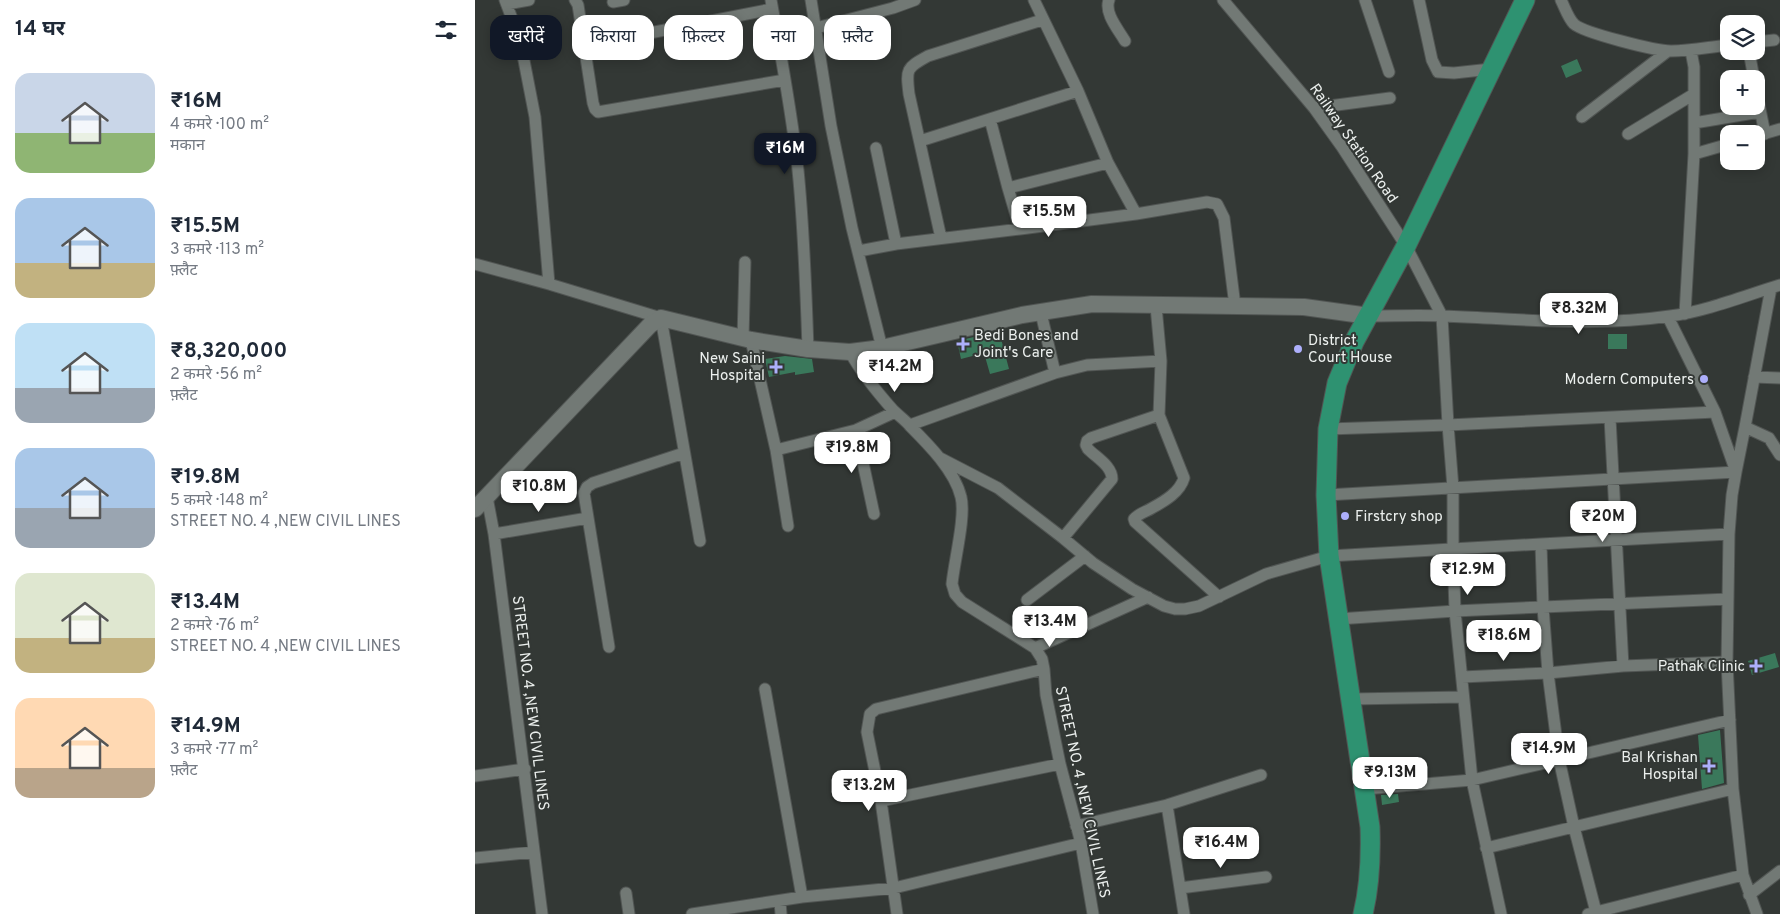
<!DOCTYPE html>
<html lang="hi">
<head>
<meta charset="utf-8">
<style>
  body { margin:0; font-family:Overpass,"Noto Sans Devanagari",sans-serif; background:#f2f2f3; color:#1f2937; height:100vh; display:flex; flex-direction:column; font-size:19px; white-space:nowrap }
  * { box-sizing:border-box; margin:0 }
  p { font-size:16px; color:#747a83 }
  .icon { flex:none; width:28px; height:28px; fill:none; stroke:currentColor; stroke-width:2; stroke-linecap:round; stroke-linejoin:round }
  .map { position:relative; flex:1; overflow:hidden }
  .side { display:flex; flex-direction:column; background:#fff; width:475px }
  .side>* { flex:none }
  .guide { position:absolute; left:15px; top:15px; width:475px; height:45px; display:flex; gap:10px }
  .controls { position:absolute; left:1245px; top:15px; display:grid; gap:10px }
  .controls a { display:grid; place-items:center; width:45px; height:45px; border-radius:10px; background:#fff; box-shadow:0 2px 12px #0003; font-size:25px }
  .price { position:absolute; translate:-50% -42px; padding:0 11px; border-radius:10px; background:#fff; color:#222; font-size:16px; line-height:32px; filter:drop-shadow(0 1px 2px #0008) }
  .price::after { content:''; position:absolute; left:50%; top:30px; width:15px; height:11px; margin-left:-8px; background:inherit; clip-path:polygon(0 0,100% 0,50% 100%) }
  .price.current { background:#111827; color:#fff }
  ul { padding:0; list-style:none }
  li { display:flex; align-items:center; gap:15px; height:125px; padding:0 15px }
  li span { display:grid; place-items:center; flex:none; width:140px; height:100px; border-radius:15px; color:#555 }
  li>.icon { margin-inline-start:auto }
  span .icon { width:60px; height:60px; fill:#fffc; stroke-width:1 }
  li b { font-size:21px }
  h2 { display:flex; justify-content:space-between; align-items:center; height:60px; padding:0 15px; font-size:21px }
  .pill { padding:0 18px; border-radius:15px; background:#fff; box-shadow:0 2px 12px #0003; font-size:18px; line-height:45px }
  .pill.current { background:#111827; color:#fff }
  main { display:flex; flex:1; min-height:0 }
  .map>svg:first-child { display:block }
  .building { fill:#3a785b }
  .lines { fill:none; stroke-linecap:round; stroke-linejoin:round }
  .street-casing { stroke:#515553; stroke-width:13 }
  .secondary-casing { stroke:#515553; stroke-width:18 }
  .primary-casing { stroke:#515553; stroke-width:21 }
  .street { stroke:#727975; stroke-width:11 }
  .secondary { stroke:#727975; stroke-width:16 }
  .primary { stroke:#2e9271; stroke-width:19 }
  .poi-dot { fill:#adaffb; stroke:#333835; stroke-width:2 }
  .labels { text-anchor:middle; stroke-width:4; stroke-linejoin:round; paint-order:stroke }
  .street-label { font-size:15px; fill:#ecf0ee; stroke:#333835 }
  .poi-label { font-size:15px; fill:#ecf0ee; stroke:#333835; text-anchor:end }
</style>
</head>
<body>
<main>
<section class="side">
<h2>14 घर<svg class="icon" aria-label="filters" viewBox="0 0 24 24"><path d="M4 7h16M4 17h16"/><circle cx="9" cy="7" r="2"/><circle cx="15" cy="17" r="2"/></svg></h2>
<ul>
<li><span style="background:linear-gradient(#c9d6e8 60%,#8fb573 0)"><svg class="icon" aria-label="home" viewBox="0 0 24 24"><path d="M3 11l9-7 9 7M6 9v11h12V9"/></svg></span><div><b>₹16M</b><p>4 कमरे · 100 m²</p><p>मकान</p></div></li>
<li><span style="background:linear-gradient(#a9c7e8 65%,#c2b280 0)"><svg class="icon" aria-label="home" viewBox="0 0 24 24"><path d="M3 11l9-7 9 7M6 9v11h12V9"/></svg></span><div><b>₹15.5M</b><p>3 कमरे · 113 m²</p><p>फ़्लैट</p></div></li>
<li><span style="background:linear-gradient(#bfe0f5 65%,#9aa5b1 0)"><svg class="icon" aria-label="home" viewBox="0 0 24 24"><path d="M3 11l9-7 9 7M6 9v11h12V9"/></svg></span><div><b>₹8,320,000</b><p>2 कमरे · 56 m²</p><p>फ़्लैट</p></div></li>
<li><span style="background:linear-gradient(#a9c7e8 60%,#9aa5b1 0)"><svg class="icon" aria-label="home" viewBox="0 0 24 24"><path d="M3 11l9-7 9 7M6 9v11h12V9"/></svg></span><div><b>₹19.8M</b><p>5 कमरे · 148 m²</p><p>STREET NO. 4 ,NEW CIVIL LINES</p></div></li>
<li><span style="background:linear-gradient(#dfe7d0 65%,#c2b280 0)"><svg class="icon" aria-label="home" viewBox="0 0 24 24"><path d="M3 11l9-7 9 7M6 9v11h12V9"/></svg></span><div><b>₹13.4M</b><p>2 कमरे · 76 m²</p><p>STREET NO. 4 ,NEW CIVIL LINES</p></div></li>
<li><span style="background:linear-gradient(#ffd9b3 70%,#b9a48a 0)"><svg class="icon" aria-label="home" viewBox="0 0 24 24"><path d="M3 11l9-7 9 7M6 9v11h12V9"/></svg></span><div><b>₹14.9M</b><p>3 कमरे · 77 m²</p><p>फ़्लैट</p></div></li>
</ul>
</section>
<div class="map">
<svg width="1305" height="914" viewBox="0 0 1305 914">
  <rect width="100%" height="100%" fill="#333835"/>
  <!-- building -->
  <path class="building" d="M1102,59L1107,71L1091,78L1086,66Z
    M524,331L534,369L515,374L509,353L486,359L482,341Z
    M1133,334H1152V349H1133Z
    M310,356L337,359L339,372L320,375V372L294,377L290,359Z
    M1300,653L1304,667L1277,675L1273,661Z
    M1245,730L1249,783L1227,789L1223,735Z
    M923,794L924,802L907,805L906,795Z"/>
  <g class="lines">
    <defs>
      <path id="street" d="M30,0L45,40L60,117L74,284
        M100,0L103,5L118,103L120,109L123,112L310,80
        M296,0C306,56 317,113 323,170C329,229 331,290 333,349
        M336,0L356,126L377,228L407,348
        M559,0L603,91L633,163L661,214
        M634,0C629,13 643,29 650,41
        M748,0L839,108L867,147L931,246L967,316L973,425L1240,412L1261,472L1257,495L1254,534L1253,599L1252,662L1258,789L1011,848
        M890,0L914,72
        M944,0L957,60L963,72L979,73L1016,69
        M1086,0C1090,8 1093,18 1099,24C1109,33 1181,51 1196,51C1216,51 1234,47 1254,45
        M138,2L149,0
        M32,4L54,0
        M341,28L418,8L440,0
        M1281,42L1299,40
        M109,44L149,38L297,9
        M1216,51L1219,67V123L1285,112
        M1274,51L1279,79
        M1281,89L1290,134
        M839,108L915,98
        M1107,117L1193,51
        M515,119L533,188L545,229L661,214L732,202L742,204L749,218L760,306
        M1153,134L1219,94
        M1281,136L1305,129
        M445,141L603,91
        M401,148L421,244
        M1219,154L1254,144
        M533,188L633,163
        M466,238L434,94C431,69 431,68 453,56L567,20
        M384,251L421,244L545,229
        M0,264L74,284L186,318L225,541
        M1296,288L1270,427L1294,438L1305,455
        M681,306L686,361L684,415L709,478C705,492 690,501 677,508C671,512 664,513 659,519L660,522L744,597
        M566,313L580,373
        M1210,314L1219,154V123
        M894,316C919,316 945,315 970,316C1045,319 1121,327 1195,316C1232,311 1269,296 1305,285
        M1193,317L1240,412
        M268,338L270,262
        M276,340L301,450L313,526
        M375,352C387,374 402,392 418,410C424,416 430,420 435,426C453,444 480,471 486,497C491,516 479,562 477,584L480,594L487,602L560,648L567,659L569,669L571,695L585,764L606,843L618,914
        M1279,377L1305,378
        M1135,418L1148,666
        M435,425L580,373L612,365L686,361
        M853,429L973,425L978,488V549L980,611L997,780L889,789
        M381,430L399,514
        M301,450L381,430L420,412
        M465,458L523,488L588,538L618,563L657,589L689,606L700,609H710L724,606L791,574L854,556L1066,544L1068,607L980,611L863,619
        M851,495L1261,472L1270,427
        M12,497L19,534L67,914
        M19,534L113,518
        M588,538L637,479C637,466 622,458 613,449L611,445L612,441L616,438L684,415
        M1066,544L1254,534
        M552,600L610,556
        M134,647L109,493L112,487L118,483L209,453
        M560,648L673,597
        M987,677L1073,673L1068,607L1253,599
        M290,689L327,897
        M876,699L988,697
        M0,776L50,769
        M1258,789L1268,875L1282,914
        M406,801L585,764
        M692,805L709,914
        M601,826L692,805L786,775
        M0,858L59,852
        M705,888L791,877
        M151,893L154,914
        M1274,895L1305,871
        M305,902L306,914
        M217,914L327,897L419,888L606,843
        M422,914L406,801L392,732L395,714L401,709L569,669
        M1026,914L997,780L1255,720
        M1113,914L1121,912L1099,827L1084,759L1073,673L1148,666L1252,662
        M1122,914L1121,912L1268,875"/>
      <path id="secondary" d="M0,509L175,325L186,318L276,340L333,349L375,352L407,348L547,315L617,304L829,307L894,316"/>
      <path id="primary" d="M888,914C895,885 896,856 895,827L854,556L851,495L853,429L862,383L879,342L931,246L1050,0"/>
    </defs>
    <!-- street casing -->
    <use href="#street" class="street-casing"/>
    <!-- secondary casing -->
    <use href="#secondary" class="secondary-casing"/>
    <!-- primary casing -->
    <use href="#primary" class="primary-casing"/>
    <!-- street -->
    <use href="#street" class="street"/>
    <!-- secondary -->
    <use href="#secondary" class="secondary"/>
    <!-- primary -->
    <use href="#primary" class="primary"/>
  </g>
  <!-- markers -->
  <g class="poi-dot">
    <path d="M485.5 336.5h5v5h5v5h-5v5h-5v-5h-5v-5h5z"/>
    <circle cx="823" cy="349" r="5"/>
    <path d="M298.5 359.5h5v5h5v5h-5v5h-5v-5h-5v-5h5z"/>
    <circle cx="1229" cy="379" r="5"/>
    <circle cx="870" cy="516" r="5"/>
    <path d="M1278.5 658.5h5v5h5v5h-5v5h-5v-5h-5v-5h5z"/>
    <path d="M1231.5 758.5h5v5h5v5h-5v5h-5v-5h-5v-5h5z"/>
  </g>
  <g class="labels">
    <!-- street labels -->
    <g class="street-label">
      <text transform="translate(879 143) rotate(55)" y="5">Railway Station Road</text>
      <text transform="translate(56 703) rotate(83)" y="5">STREET NO. 4 ,NEW CIVIL LINES</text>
      <text transform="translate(608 792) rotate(78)" y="5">STREET NO. 4 ,NEW CIVIL LINES</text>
    </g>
    <!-- poi labels -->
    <g class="poi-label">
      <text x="499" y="340" text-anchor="start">Bedi Bones and<tspan x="499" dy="17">Joint's Care</tspan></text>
      <text x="833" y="345" text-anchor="start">District<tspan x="833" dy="17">Court House</tspan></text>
      <text x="290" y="363">New Saini<tspan x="290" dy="17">Hospital</tspan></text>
      <text x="1219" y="384">Modern Computers</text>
      <text x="880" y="521" text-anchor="start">Firstcry shop</text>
      <text x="1270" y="671">Pathak Clinic</text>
      <text x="1223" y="762">Bal Krishan<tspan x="1223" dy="17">Hospital</tspan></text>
    </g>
  </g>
</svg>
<div class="controls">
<a><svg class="icon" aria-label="layers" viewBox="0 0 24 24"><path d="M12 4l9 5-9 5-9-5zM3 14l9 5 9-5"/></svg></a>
<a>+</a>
<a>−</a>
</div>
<b class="price current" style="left:310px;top:175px">₹16M</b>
<b class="price" style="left:574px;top:238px">₹15.5M</b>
<b class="price" style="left:1104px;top:335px">₹8.32M</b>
<b class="price" style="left:420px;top:393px">₹14.2M</b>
<b class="price" style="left:377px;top:474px">₹19.8M</b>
<b class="price" style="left:64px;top:513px">₹10.8M</b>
<b class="price" style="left:1128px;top:543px">₹20M</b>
<b class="price" style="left:993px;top:596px">₹12.9M</b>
<b class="price" style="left:575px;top:648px">₹13.4M</b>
<b class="price" style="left:1029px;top:662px">₹18.6M</b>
<b class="price" style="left:1074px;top:775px">₹14.9M</b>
<b class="price" style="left:915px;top:799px">₹9.13M</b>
<b class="price" style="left:394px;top:812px">₹13.2M</b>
<b class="price" style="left:746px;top:869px">₹16.4M</b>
<div class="guide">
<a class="pill current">खरीदें</a>
<a class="pill">किराया</a>
<a class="pill">फ़िल्टर</a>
<a class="pill">नया</a>
<a class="pill">फ़्लैट</a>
</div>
</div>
</main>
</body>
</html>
